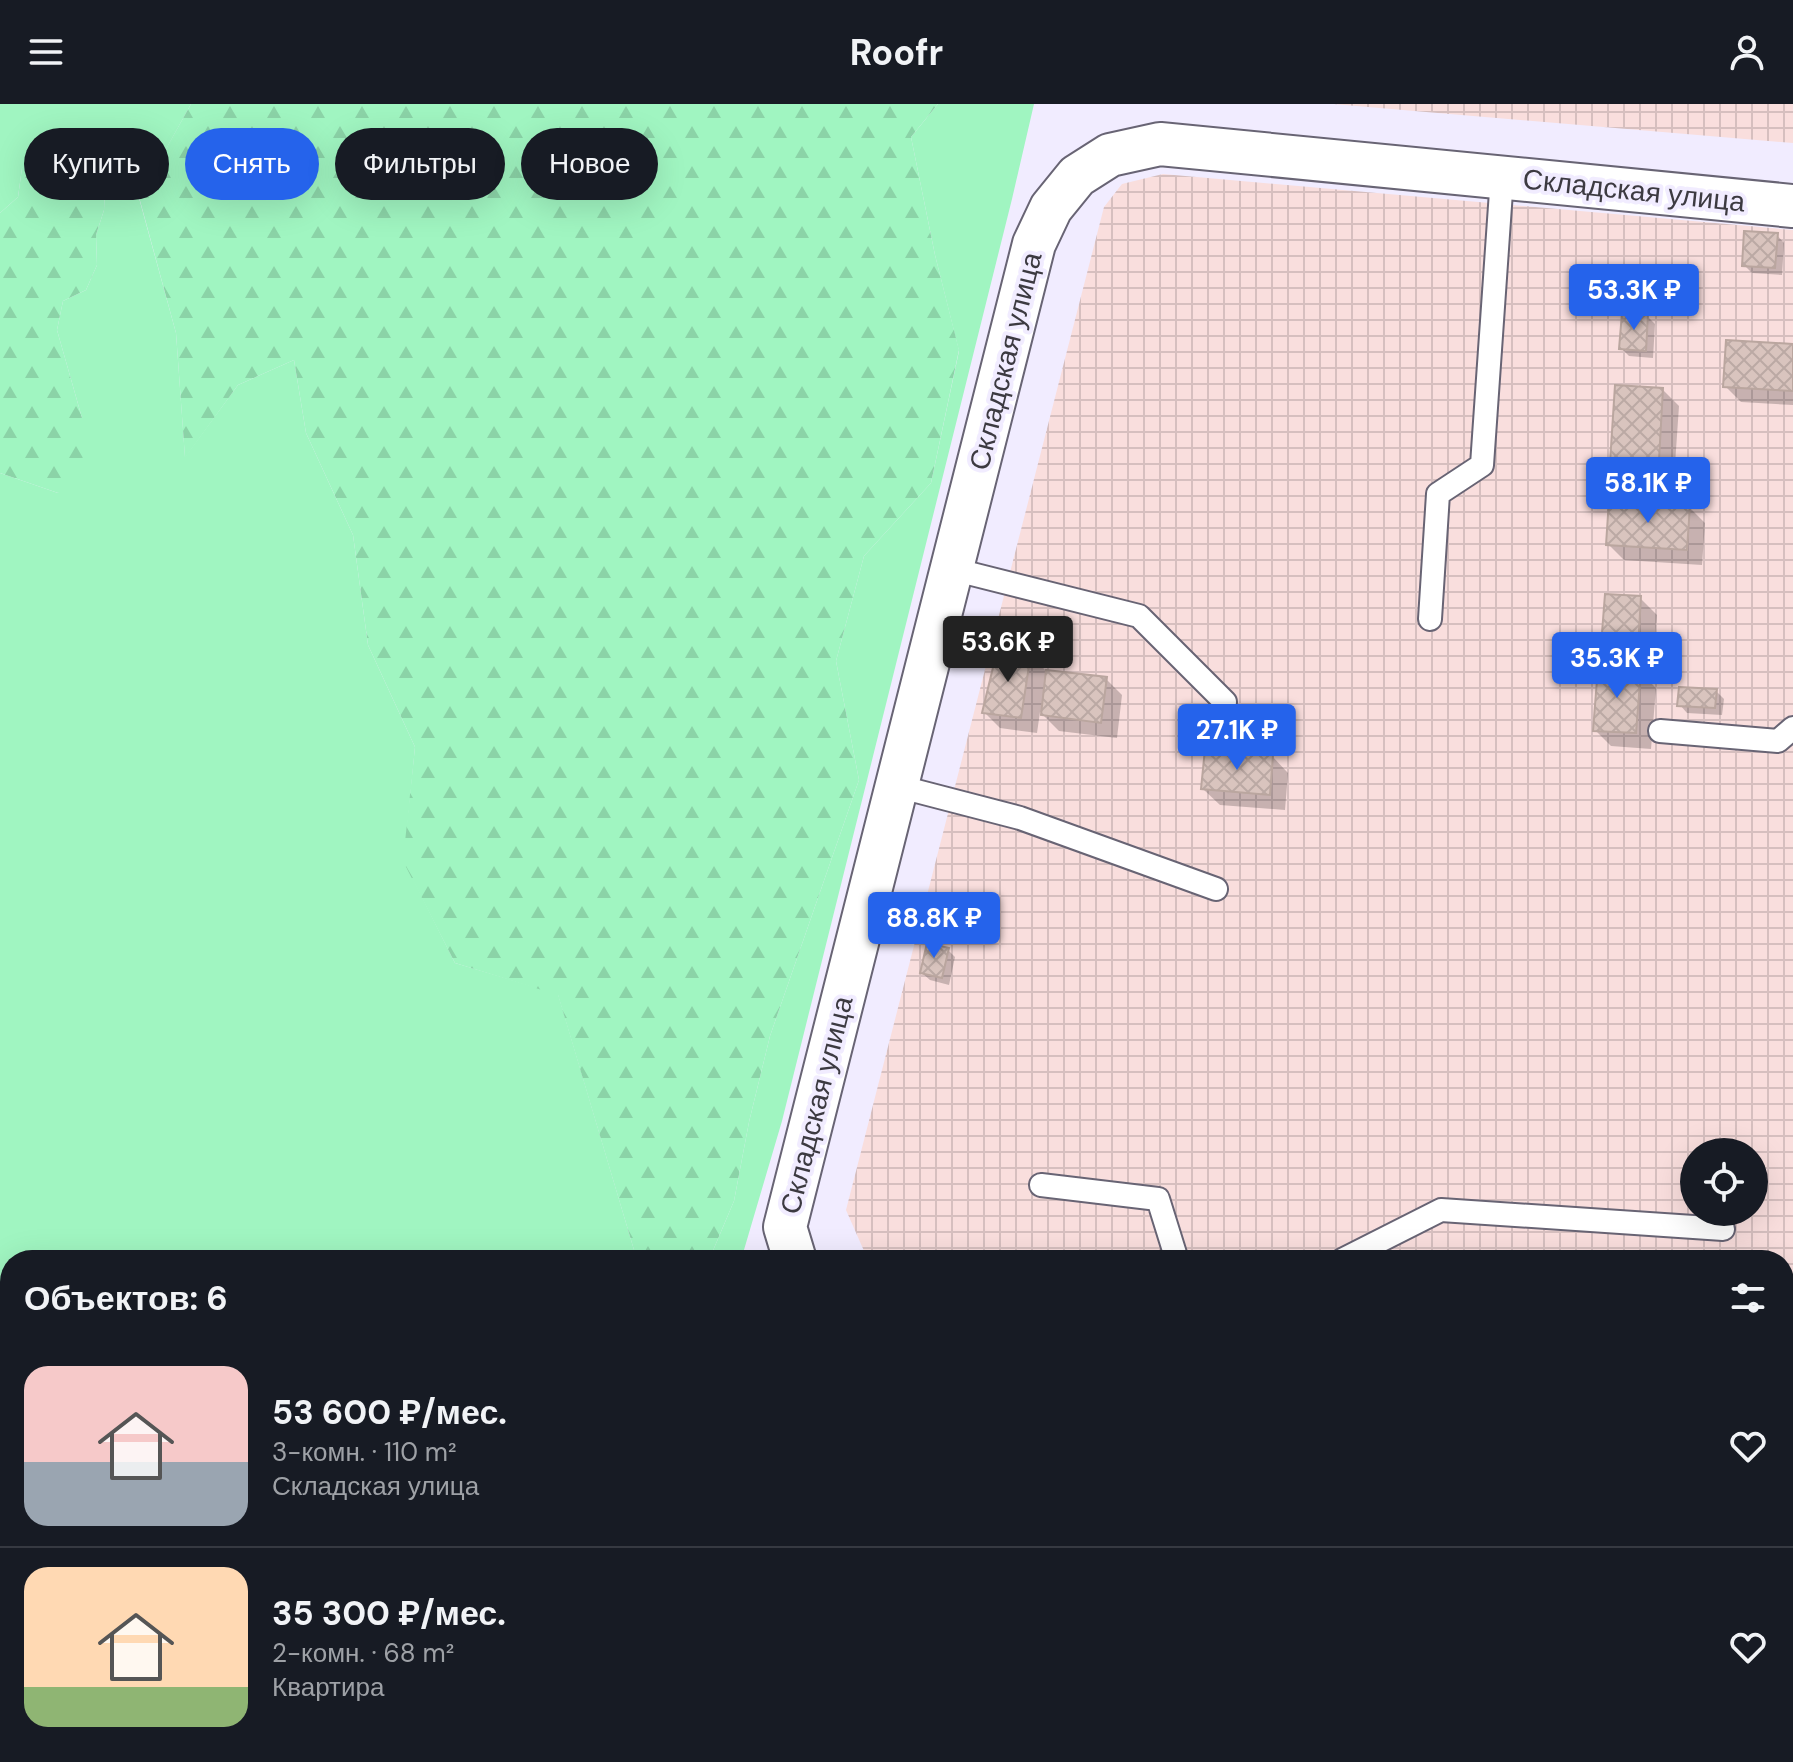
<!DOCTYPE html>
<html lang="ru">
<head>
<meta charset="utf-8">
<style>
  body { margin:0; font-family:"DM Sans",sans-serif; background:#20242c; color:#f1f3f6; height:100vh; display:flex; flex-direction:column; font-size:30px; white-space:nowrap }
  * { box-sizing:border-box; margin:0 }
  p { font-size:26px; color:#9ea1a6 }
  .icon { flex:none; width:44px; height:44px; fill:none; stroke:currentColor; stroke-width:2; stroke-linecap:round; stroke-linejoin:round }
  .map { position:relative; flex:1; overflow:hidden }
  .sheet { position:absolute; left:0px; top:1146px; width:1794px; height:512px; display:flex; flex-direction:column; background:#171b24; border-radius:32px 32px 0 0; box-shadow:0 8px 32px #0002 }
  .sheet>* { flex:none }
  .top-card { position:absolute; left:24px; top:24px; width:800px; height:72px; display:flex; gap:16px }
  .fabs { position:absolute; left:1680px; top:1034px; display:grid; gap:16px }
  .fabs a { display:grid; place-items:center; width:88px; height:88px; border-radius:50%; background:#171b24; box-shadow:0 8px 32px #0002; font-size:40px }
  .price { position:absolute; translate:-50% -68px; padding:0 18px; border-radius:8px; background:#2563eb; color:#fff; font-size:26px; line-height:52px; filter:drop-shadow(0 2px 4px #0008) }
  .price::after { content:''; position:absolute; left:50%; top:48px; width:24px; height:18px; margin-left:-12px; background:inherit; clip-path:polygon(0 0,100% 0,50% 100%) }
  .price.on { background:#222; color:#fff }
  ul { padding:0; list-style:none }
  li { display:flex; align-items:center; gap:24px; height:200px; padding:0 24px }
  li+li { border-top:2px solid #363941 }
  li span { display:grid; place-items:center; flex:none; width:224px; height:160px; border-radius:24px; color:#555 }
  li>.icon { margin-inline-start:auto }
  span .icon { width:96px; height:96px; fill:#fffc; stroke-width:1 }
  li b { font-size:34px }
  h2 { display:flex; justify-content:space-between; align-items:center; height:96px; padding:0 24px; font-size:34px }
  .tag { padding:0 28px; border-radius:36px; background:#171b24; box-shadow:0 8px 32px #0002; font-size:28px; line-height:72px }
  .tag.on { background:#2563eb; color:#fff }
  header { display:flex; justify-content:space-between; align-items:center; height:104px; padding:0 24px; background:#171b24; font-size:36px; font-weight:700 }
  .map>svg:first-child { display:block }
  .industrial { fill:url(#industrial-grid); fill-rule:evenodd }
  .grass { fill:#a0f5c1 }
  .forest { fill:url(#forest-firs) }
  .shadow { fill:#0003 }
  .building { fill:url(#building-cross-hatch); stroke:#baa69f; stroke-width:2 }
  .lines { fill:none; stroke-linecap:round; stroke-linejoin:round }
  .lane-casing { stroke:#686474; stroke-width:26 }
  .street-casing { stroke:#686474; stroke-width:46 }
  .lane { stroke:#fff; stroke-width:22 }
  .street { stroke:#fff; stroke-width:42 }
  .labels { text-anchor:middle; stroke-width:8; stroke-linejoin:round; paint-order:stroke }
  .street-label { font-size:28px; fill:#3c3a41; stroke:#f1ecff }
</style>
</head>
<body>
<header><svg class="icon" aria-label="menu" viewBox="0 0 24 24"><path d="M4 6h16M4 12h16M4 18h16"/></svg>Roofr<svg class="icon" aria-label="person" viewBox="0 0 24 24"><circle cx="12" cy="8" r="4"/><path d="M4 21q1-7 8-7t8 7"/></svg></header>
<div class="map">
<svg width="1793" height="1658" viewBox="0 0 1793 1658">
  <defs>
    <pattern id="industrial-grid" width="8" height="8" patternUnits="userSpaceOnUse" patternTransform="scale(2)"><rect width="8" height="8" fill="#f9dedd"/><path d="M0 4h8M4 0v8" fill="none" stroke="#d6bfbf"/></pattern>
    <pattern id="forest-firs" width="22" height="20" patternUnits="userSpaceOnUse" patternTransform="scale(2)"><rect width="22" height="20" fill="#a0f5c1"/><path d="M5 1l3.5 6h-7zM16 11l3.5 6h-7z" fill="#8bd3a7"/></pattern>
    <pattern id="building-cross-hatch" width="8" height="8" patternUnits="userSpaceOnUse" patternTransform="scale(2)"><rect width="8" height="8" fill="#d9c4be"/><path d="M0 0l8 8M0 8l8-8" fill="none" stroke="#bba9a4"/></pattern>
  </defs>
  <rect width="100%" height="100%" fill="#f1ecff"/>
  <!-- industrial -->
  <path class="industrial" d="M1333,0H1793V39L1426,8Z
    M1163,70L1793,126V1239L1784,1238V1156H868L846,1106L1104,103L1122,80ZM1694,1048H1754V1108H1694Z
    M92,1648H1163L1162,1658H97Z"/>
  <!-- grass -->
  <path class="grass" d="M0,0H191L139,94L176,229L185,353L238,281L294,256L306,329L353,431L368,541L415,643L404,757L455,859L558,890L637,1156H10V1556L0,1530V369L58,389L82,314L57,226L63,197L86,186L97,161L96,131L104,106L105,79L89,52L64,39L22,64L18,93L0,109Z
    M938,0H1034L1012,95L782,1017L741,1156H709L734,1097L749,1018L770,932L859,676L836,557L864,452L931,379L959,247L935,151L911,33Z"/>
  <!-- forest -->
  <path class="forest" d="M191,0H938L911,33L935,151L959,246L931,379L864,452L836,557L859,676L770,932L749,1018L734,1097L709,1156H637L558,891L455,859L403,757L415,643L368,541L353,431L306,329L294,256L238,281L185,354L176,229L139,93Z
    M33,39H64L89,52L105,79L104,106L96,131L97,161L86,186L63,197L57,226L82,314L86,341L78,372L58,389L0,369V109L18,93L22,64Z"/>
  <!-- shadow -->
  <path class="shadow" d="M1777,131L1784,139L1782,171L1752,169L1744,161Z
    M1647,212L1655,220L1653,254L1629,252L1621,244Z
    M1793,242V301L1741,298L1725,282Z
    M1663,286L1679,302L1673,390L1664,389L1663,401L1689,403L1705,419L1702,461L1624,456L1608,440L1620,399L1610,389Z
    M1640,494L1657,511L1653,559L1620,557L1603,541Z
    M1030,550L1046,567L1106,575L1122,591L1117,634L1059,627L1040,608L1037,629L1000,624L984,608Z
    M1640,568L1656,584L1651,645L1611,642L1595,626Z
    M1716,587L1724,595L1722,611L1687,609L1680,601Z
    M1272,652L1288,669L1285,706L1220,701L1203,685Z
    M948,846L955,853L949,881L930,876L922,869Z
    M1784,1190L1790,1196L1786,1254H1784Z
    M1784,1267L1793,1275V1498H1784Z
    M1784,1581L1793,1590V1658H1529L1530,1648H1784Z
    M401,1648H493L491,1658H411Z"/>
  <!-- building -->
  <path class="building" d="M1744,127L1778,129L1775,164L1742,162Z
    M1622,209L1648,210L1646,247L1619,245Z
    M1726,236L1793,240V287L1723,283Z
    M1615,281L1663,284L1658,374H1649L1648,392L1608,390Z
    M1609,396L1690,401L1687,446L1606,441Z
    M1605,490L1641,492L1638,544L1601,542Z
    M998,543L1031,549L1021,614L982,609Z
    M1598,563L1641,566L1636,629L1593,627Z
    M1046,566L1107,573L1101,619L1041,611Z
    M1679,583L1717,585L1715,604L1677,602Z
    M1205,645L1273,651L1270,691L1201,685Z
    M927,839L949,844L942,874L920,869Z
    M1510,1151L1581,1156H1509Z
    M1528,1648H1765L1764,1658H1527Z"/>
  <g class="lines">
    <defs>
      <path id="lane" d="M952,465L1139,512L1225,598
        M1430,515L1438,390L1482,361L1502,73
        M1660,627L1778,637L1793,624
        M897,682L1020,714L1216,785
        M1041,1081L1158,1095L1177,1156
        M1342,1156L1441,1106L1723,1125"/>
      <path id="street" d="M795,1156L785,1123L1034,140L1051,104L1077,72L1110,51L1160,40L1793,102
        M1186,1658L1187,1648"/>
    </defs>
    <!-- lane casing -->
    <use href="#lane" class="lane-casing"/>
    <!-- street casing -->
    <use href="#street" class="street-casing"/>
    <!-- lane -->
    <use href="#lane" class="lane"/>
    <!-- street -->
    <use href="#street" class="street"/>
  </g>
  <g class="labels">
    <!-- street labels -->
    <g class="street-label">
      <text transform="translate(1634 86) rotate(6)" y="10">Складская улица</text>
      <text transform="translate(1005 257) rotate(-76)" y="10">Складская улица</text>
      <text transform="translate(816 1001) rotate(-76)" y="10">Складская улица</text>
    </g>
  </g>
</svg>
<div class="fabs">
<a><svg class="icon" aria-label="locate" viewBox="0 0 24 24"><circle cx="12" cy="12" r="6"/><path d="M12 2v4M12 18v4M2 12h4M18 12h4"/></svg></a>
</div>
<b class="price" style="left:1634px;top:228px">53.3K ₽</b>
<b class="price" style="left:1648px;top:421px">58.1K ₽</b>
<b class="price on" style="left:1008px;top:580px">53.6K ₽</b>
<b class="price" style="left:1617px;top:596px">35.3K ₽</b>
<b class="price" style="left:1237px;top:668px">27.1K ₽</b>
<b class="price" style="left:934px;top:856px">88.8K ₽</b>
<div class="top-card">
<a class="tag">Купить</a>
<a class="tag on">Снять</a>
<a class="tag">Фильтры</a>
<a class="tag">Новое</a>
</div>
<section class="sheet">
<h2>Объектов: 6<svg class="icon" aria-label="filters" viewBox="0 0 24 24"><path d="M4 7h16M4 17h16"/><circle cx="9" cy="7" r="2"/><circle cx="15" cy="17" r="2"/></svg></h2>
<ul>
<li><span style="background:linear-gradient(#f6c9c9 60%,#9aa5b1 0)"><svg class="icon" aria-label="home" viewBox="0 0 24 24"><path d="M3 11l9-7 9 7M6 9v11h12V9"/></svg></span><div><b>53 600 ₽/мес.</b><p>3-комн. · 110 m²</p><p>Складская улица</p></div><svg class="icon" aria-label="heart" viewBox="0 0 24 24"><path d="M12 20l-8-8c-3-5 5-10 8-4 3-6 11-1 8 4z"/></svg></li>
<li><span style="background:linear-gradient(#ffd9b3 75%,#8fb573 0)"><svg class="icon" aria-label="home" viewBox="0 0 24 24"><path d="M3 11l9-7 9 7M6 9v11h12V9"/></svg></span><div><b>35 300 ₽/мес.</b><p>2-комн. · 68 m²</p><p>Квартира</p></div><svg class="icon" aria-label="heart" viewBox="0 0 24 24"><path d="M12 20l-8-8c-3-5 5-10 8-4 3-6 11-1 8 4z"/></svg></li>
</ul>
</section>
</div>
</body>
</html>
